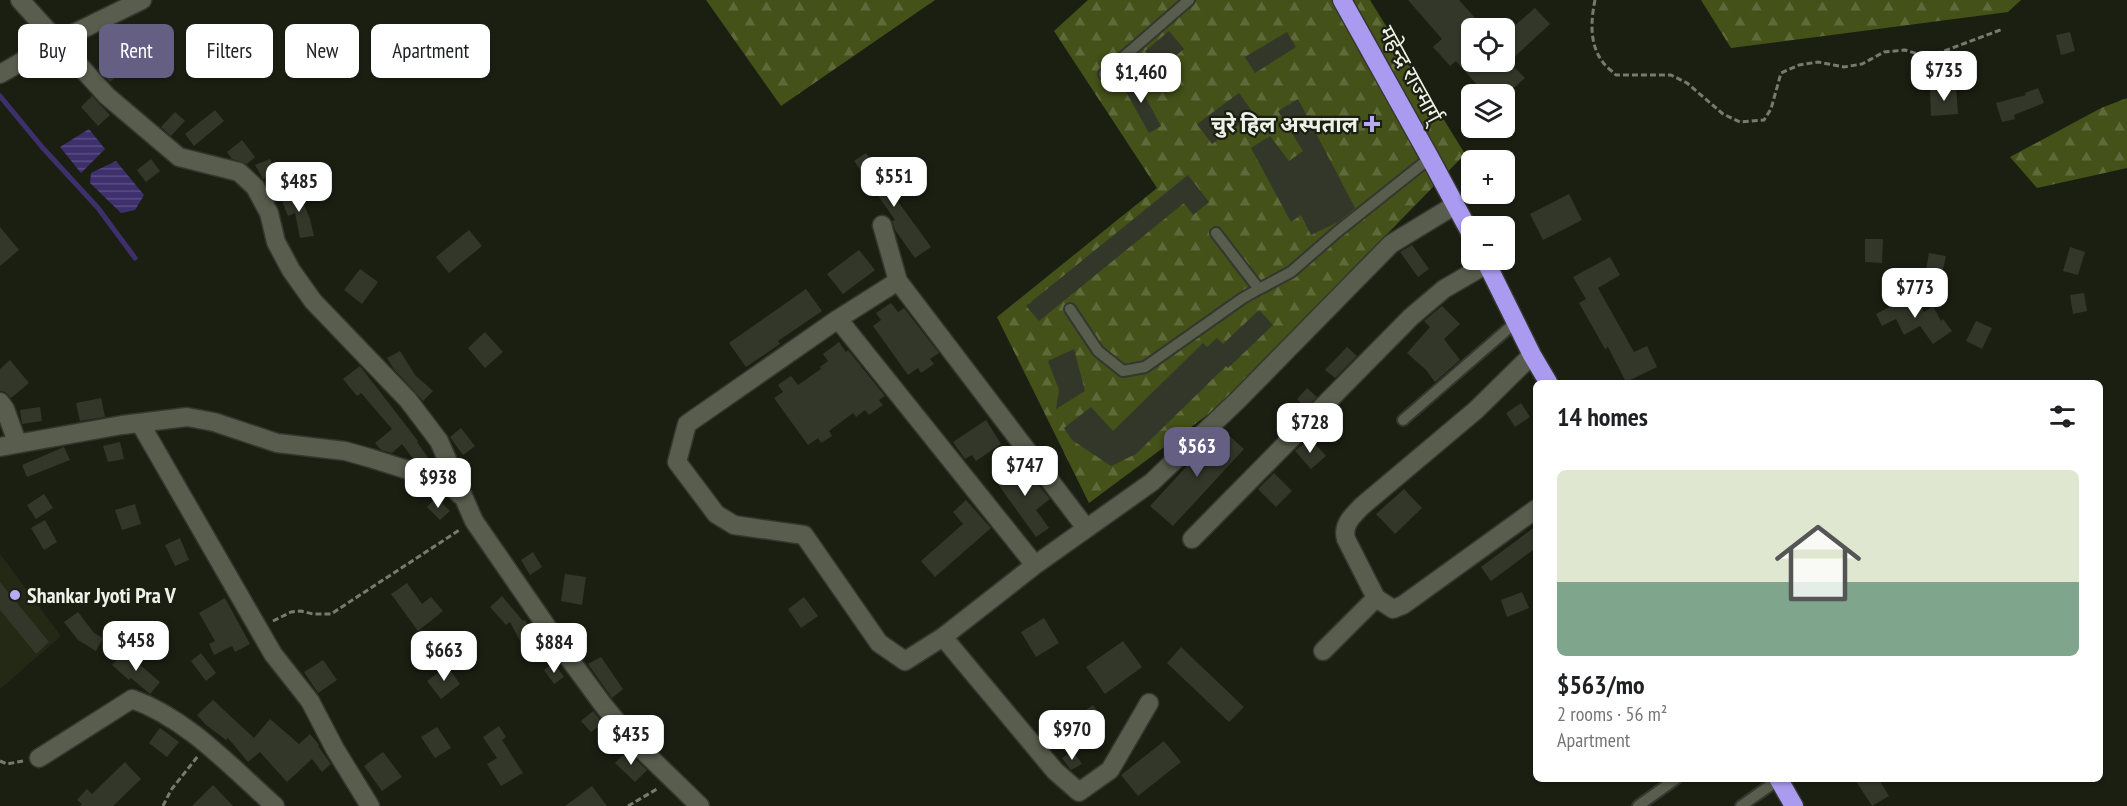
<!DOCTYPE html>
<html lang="en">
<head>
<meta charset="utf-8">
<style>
  body { margin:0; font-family:"PT Sans Narrow","Noto Sans Devanagari",sans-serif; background:#f6f6f6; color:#202124; height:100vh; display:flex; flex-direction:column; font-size:22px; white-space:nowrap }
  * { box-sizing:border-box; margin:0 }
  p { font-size:20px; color:#757577 }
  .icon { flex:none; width:33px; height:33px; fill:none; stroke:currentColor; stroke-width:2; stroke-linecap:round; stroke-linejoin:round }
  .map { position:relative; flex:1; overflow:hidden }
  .drawer { position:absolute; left:1533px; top:380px; width:570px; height:402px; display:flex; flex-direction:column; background:#fff; border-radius:9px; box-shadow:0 2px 4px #0004 }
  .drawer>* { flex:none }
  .banner { position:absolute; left:18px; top:24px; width:570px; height:54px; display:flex; gap:12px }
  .buttons { position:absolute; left:1461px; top:18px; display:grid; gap:12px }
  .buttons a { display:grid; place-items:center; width:54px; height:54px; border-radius:9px; background:#fff; box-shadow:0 2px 4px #0004; font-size:30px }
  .price { position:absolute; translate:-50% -51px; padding:0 14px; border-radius:12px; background:#fff; color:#222; font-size:20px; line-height:39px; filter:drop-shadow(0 2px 3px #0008) }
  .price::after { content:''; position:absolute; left:50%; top:36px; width:18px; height:14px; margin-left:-9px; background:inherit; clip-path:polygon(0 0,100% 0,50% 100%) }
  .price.on { background:#645f83; color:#fff }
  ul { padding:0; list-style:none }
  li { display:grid; align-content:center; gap:12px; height:318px; padding:0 24px }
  li span { display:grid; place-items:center; height:186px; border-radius:9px; color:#555 }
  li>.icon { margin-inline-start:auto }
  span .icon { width:108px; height:108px; fill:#fffc; stroke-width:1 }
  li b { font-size:26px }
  h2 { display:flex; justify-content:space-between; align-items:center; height:72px; padding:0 24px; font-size:26px }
  .pill { padding:0 21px; border-radius:9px; background:#fff; box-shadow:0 2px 4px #0004; font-size:21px; line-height:54px }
  .pill.on { background:#645f83; color:#fff }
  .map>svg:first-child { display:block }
  .built { fill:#232915 }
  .forest { fill:url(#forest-firs) }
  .water { fill:url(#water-rules) }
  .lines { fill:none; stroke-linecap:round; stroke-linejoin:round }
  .stream { stroke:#3e306d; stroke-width:5 }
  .building { fill:#333729 }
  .lane-casing { stroke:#34372f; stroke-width:14 }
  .street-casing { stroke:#34372f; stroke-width:21 }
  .highway-casing { stroke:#34372f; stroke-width:21 }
  .path { stroke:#777b6f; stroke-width:3; stroke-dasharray:6 3; stroke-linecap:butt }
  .lane { stroke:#585d4d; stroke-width:10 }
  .street { stroke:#585d4d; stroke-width:18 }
  .highway { stroke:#aa9bf0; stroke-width:18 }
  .poi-dot { fill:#b7abf7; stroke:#1b1f12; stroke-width:2 }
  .labels { text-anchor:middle; stroke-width:4.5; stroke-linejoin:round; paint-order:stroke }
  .street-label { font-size:22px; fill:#eef1e8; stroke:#1b1f12 }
  .poi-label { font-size:22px; font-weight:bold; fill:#eef1e8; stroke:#1b1f12; text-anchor:end }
</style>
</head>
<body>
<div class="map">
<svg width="2127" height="806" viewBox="0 0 2127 806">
  <defs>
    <pattern id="forest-firs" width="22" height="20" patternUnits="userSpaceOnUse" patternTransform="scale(1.5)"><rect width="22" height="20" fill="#445119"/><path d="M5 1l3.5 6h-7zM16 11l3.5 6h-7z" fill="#5f6a3a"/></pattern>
    <pattern id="water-rules" width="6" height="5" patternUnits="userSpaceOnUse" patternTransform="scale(1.5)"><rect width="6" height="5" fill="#3e306d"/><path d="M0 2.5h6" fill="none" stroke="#5a4e82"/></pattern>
  </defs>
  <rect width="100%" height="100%" fill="#1b1f12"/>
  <!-- built -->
  <path class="built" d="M0,554L61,636L0,689Z"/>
  <!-- forest -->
  <path class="forest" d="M706,0H935L781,106Z
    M1088,0H1370L1465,154L1222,404L1089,503L997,317L1157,188L1054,31Z
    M1701,0H2021L2008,12L1731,48Z
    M2127,98V168L2037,188L2010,157L2101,108Z"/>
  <!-- water -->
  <path class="water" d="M89,129L105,149L81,173L60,147Z
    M116,161L144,195L135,210L121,213L90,183L91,173Z"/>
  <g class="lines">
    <!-- stream -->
    <path class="stream" d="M0,96L42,147L98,208L135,258"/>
  </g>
  <!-- building -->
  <path class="building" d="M1408,0H1459L1484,28H1472V62H1504V35L1535,8L1550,24L1509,62L1525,78L1507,94H1485L1456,61L1450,66L1433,47L1442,39Z
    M158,29L171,47L158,57L144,39Z
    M1169,31L1184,49L1159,69L1145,51Z
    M1287,32L1296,47L1255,73L1245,57Z
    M2070,32L2075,51L2061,55L2056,35Z
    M108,61L119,75L110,82L98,69Z
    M1134,76L1161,126L1149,133L1121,83Z
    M1956,87L1958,114L1931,116L1930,89Z
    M2038,88L2044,103L2014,115L2015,119L2002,122L1996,103L2026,95L2025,93Z
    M1239,93L1254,114L1212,144L1197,124Z
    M92,96L110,115L98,126L81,107Z
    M1298,99L1355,208L1338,222L1311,235L1301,215L1291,222L1251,148L1270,136L1289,161L1303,151L1278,111Z
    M215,110L224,121L194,146L185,134Z
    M175,112L185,121L171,136L161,127Z
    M242,140L255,157L247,164L232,159L227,152Z
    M866,153L883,179L885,178L896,194L894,196L931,247L915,258L895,230L892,221L895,220L854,161Z
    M151,159L160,171L146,182L137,170Z
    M270,159L276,173L263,179L255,165Z
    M1188,175L1209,202L1193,215L1184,203L1039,321L1026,306Z
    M295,184L310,219L314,236L300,238L295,213L288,216L282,201L292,197L289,185Z
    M1569,194L1582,220L1543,240L1530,214Z
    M0,227L19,250L0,266Z
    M469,230L482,246L449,273L436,257Z
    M1865,239H1883L1882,263L1865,262Z
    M1412,245L1429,269L1418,277L1400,252Z
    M2070,247L2085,252L2078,275L2063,271Z
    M859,250L875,270L843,294L827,274Z
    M1929,253L1946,256L1941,278L1925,275Z
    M1610,257L1620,275L1598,288L1634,352L1647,346L1657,367L1626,382L1608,347L1605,349L1579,303L1586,299L1573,277Z
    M360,269L378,282L362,304L344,290Z
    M806,289L822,311L778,341L780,344L746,367L729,343Z
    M2084,293L2087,311L2073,314L2070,295Z
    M1915,294L1924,312L1933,306L1941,321L1943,319L1952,331L1933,344L1920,326L1904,335L1896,319L1882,326L1876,314Z
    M891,303L898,312L904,308L939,353L930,359L934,364L921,373L918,368L908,375L873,326L881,320L876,313Z
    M1442,306L1460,324L1444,339L1460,360L1435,382L1426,370L1407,353L1430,327L1424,321Z
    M1259,310L1273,325L1228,368L1226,366L1136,454L1111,466L1072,440L1064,428L1091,407L1113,431L1203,343L1207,347L1217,338L1223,344Z
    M1976,321L1992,328L1982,349L1966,341Z
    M485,332L503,352L485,368L468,348Z
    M839,342L846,352L848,350L885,396L879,400L883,405L869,415L865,410L856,417L853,413L829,431L832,436L821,443L818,438L808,445L774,398L783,392L778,385L791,376L798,385L821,369L820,367L828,361L823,354Z
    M1347,347L1357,356L1335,378L1325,370Z
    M1074,349L1085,391L1056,409L1059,390L1048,361Z
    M400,351L415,375L433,391L423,401L393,368L387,358Z
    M10,360L29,383L11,398L5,392L0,391V369Z
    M360,366L418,441L417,442L431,462L428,464L414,460L402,444L392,453L381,450L375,443L392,429L361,393L357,396L343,379Z
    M1307,388L1317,397L1306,408L1297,399Z
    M101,398L105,417L80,421L76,403Z
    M1521,403L1530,417L1515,427L1506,413Z
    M40,407L42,421L22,424L20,410Z
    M986,420L1001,444L976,461L972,455L965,459L953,442Z
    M461,428L475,446L463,455L450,437Z
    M1223,430L1244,449L1173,526L1150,506L1198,454Z
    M1310,438L1326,456L1311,469L1295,451Z
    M120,442L124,459L108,462L103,446Z
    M64,447L70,460L27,477L22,465Z
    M1020,462L1050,499L1036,510L1049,528L1036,537L995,480Z
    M1274,473L1292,491L1276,507L1258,489Z
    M1404,489L1422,508L1395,534L1376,514Z
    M44,494L53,508L36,519L27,505Z
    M436,497L450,511L440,520L427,507Z
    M966,500L991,528L935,577L921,561L963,524L953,512Z
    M135,504L141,524L122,530L115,510Z
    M45,520L57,542L44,550L31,528Z
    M1536,526V548L1491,581L1481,567Z
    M180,538L189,560L175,566L165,545Z
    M533,552L542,567L530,575L521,560Z
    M565,574L586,577L582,605L561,601Z
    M0,582L49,642L36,654L0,610Z
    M407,583L422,604L431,597L443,611L418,631L391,594Z
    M1522,592L1529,608L1507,617L1501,600Z
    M502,596L523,621L525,620L535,638L522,645L510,622L506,625L490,607Z
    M804,597L818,616L801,628L788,609Z
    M225,598L250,644L235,652L232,646L214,655L209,644L215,641L199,613Z
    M78,612L94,633L103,638L96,651L78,640L64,622Z
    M1044,618L1059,643L1036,657L1021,632Z
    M1123,641L1142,667L1105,694L1086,667Z
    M1181,647L1244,707L1229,722L1167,663Z
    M124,651L160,682L150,694L131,678L129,680L112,665Z
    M201,653L216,673L206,681L191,661Z
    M601,657L623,689L612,698L588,664Z
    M323,660L337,680L318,693L304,672Z
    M554,663L564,677L554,684L544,670Z
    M447,666L460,684L441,699L427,681Z
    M213,700L254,738L270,719L299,744L310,734L319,745L318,746L331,764L322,772L312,759L287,782L260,752L248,762L228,738L226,740L206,725L197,715Z
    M1093,705L1104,721L1091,730L1080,714Z
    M593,711L603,723L591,732L581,721Z
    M499,726L506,737L502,740L523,773L501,786L487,764L497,758L483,737Z
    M437,727L451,748L435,758L421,737Z
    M160,728L179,742L167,757L149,743Z
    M1164,741L1181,762L1138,796L1121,775Z
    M627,751L647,770L635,782L615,763Z
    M1073,751L1082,764L1071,770L1062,758Z
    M383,752L402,777L382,791L364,766Z
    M125,762L141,779L113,806H80L82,804L77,800L87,789L92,794Z
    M1854,778H1878L1889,796L1872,806Z
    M213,785L233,806H192Z
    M592,786L607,806H565Z"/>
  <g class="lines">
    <defs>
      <path id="lane" d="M1104,74L1189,0
        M1216,233L1259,289L1291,272L1337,232L1430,158
        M1070,309L1098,351L1123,371L1145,367L1243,298L1259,289
        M1403,420L1516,322
        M1638,806L1677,778
        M1741,806L1778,780"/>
      <path id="street" d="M20,0L107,96L179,157L239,172L255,187L269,213L276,242L291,270L313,301L408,400L439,441L474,521L565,653L604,706L631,739L700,806
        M0,74L56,42L142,0
        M882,225L898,281L838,319L687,424L677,462L716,514L734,525L804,535L879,643L905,661L943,637L1035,565L1152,482L1238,400L1391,244L1455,205
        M898,281L1086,528
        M838,319L1035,565
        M0,402L5,409L17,442
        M140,423L273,654L310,701L335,749L370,806
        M0,447L122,425L187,417L214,422L277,443L345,451L370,458L449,483L460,495
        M1192,539L1411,317L1444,289L1487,264
        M1376,598L1393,609L1403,605L1536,509
        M943,637L1055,771L1079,792L1110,770L1149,703
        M1323,651L1376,598L1346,539C1342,525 1353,515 1362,506L1476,410L1532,355
        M39,758L132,699C188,719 231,767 275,806"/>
      <path id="highway" d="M1342,0L1430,158L1472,236
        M1485,260L1532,355L1548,382
        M1778,778L1794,806"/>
    </defs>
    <!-- lane casing -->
    <use href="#lane" class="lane-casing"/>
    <!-- street casing -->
    <use href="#street" class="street-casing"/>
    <!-- highway casing -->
    <use href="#highway" class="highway-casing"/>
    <!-- path -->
    <path class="path" d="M1595,0C1591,20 1589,43 1602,61C1605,66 1612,71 1616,75H1671L1687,83L1723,114L1740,122L1764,120L1771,109L1781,73L1799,65L1818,62L1844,67L1862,64L1884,52L1905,50L1928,57L2003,29
      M273,621L291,612L301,611L313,614H331L461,529
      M0,761L7,764L23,761
      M163,806L171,790L198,756
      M628,806L657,789"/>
    <!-- lane -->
    <use href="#lane" class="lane"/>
    <!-- street -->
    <use href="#street" class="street"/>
    <!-- highway -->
    <use href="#highway" class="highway"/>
  </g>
  <!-- markers -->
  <g class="poi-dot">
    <path d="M1369 115h6v6h6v6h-6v6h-6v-6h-6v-6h6z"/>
    <circle cx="15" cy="595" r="6"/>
  </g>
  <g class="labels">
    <!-- street labels -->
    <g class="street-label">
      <text transform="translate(1411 74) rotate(61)" y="8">महेन्द्र राज्मार्ग्</text>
    </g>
    <!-- poi labels -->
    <g class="poi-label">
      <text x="1358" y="132">चुरे हिल अस्पताल</text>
      <text x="27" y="603" text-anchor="start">Shankar Jyoti Pra V</text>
    </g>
  </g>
</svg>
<div class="buttons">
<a><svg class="icon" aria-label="locate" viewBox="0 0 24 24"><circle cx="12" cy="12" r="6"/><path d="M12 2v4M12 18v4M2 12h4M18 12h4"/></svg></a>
<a><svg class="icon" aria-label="layers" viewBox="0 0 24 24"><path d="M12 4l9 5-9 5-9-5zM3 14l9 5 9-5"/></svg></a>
<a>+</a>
<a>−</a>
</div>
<b class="price" style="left:1944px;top:102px">$735</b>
<b class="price" style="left:1141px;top:104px">$1,460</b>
<b class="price" style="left:894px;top:208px">$551</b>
<b class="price" style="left:299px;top:213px">$485</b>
<b class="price" style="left:1915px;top:319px">$773</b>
<b class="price" style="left:1310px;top:454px">$728</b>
<b class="price on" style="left:1197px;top:478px">$563</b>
<b class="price" style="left:1025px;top:497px">$747</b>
<b class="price" style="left:438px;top:509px">$938</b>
<b class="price" style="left:136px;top:672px">$458</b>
<b class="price" style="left:554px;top:674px">$884</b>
<b class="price" style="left:444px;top:682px">$663</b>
<b class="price" style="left:1072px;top:761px">$970</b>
<b class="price" style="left:631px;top:766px">$435</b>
<div class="banner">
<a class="pill">Buy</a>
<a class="pill on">Rent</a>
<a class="pill">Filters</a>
<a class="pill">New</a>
<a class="pill">Apartment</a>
</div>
<section class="drawer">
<h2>14 homes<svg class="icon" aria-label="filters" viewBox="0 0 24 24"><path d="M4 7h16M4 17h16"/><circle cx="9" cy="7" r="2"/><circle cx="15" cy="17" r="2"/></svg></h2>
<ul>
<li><span style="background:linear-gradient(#dfe7d0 60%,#7fa58c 0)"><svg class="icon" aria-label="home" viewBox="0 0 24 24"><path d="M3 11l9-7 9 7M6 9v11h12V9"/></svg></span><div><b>$563/mo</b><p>2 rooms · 56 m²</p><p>Apartment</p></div></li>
</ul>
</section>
</div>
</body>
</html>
